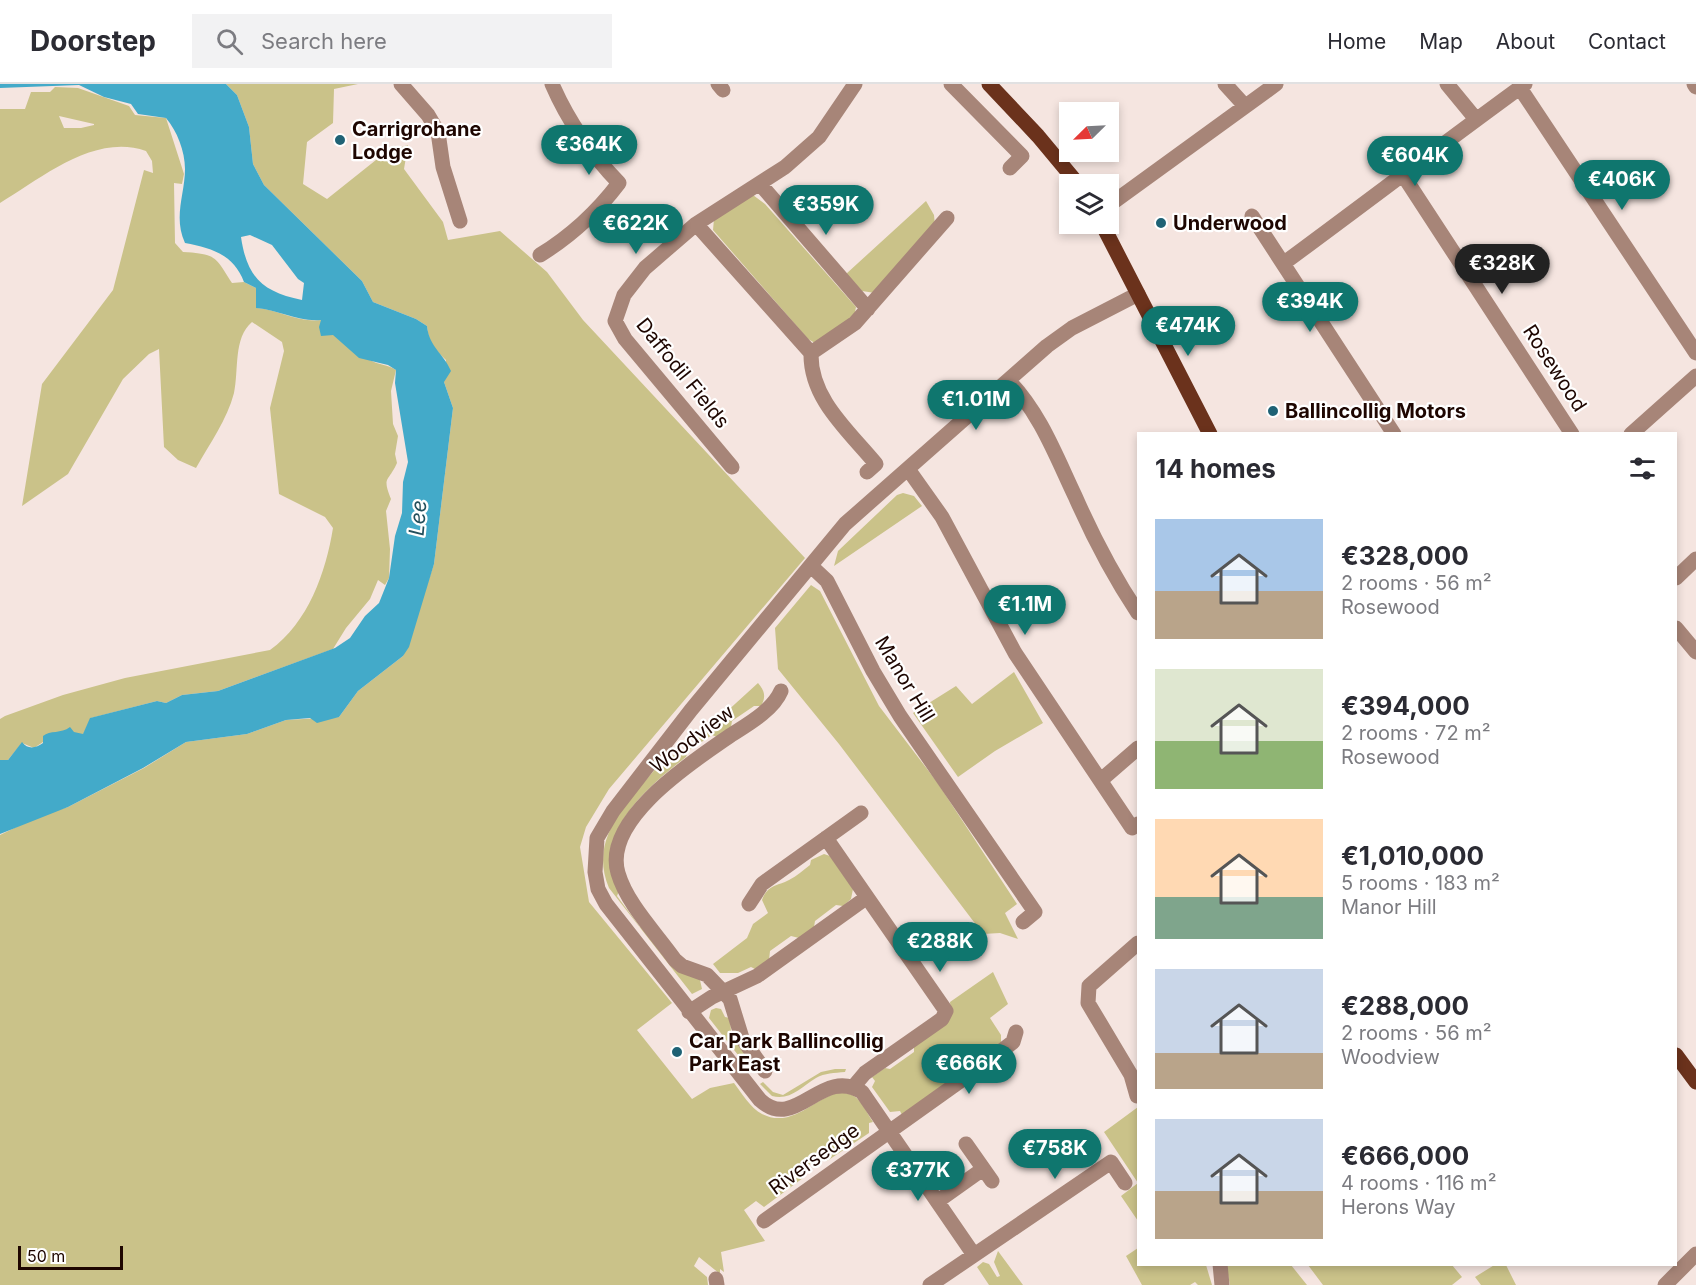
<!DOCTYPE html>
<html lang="en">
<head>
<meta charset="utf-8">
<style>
  body { margin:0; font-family:Inter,sans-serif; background:#f2f2f3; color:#2b2b33; height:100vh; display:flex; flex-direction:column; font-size:22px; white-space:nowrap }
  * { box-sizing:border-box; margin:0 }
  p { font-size:20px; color:#7c7c81 }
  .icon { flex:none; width:33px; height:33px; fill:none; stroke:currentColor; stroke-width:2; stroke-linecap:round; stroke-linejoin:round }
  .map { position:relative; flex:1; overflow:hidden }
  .panel { position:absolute; left:1137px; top:348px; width:540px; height:834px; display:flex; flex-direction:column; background:#fff; border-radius:0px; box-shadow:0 3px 9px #0003 }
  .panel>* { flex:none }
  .needle { width:39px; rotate:246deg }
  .buttons { position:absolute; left:1059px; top:18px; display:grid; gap:12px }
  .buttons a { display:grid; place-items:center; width:60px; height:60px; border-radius:0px; background:#fff; box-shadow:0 3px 9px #0003; font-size:30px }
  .scale { position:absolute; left:18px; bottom:15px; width:105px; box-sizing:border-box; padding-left:6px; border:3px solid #1e0601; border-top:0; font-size:16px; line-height:21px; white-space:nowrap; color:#1e0601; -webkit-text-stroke:4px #fff; paint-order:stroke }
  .price { position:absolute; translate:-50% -51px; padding:0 14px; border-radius:21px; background:#0f766e; color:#fff; font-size:20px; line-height:39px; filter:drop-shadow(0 2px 3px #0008) }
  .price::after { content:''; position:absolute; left:50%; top:36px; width:18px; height:14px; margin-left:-9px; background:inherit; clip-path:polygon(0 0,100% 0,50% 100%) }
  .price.selected { background:#222; color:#fff }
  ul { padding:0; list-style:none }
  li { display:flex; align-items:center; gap:18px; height:150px; padding:0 18px }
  li span { display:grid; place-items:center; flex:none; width:168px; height:120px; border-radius:0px; color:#555 }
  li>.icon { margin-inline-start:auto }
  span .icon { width:72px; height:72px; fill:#fffc; stroke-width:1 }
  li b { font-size:26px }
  h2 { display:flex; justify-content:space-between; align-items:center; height:72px; padding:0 18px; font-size:26px }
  header { display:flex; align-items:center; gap:36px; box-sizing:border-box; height:84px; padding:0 30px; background:#fff; border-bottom:2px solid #e1e1e2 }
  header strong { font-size:28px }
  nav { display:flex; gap:33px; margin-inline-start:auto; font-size:21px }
  .search { width:420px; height:54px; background:#f2f2f3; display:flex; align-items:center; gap:15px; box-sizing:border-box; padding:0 21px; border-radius:0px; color:#7c7c81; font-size:22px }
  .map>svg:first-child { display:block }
  .green { fill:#cac289; fill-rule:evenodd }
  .water { fill:#43aac9; fill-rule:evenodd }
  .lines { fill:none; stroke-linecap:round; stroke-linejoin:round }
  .minor { stroke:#a78578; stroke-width:15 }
  .major { stroke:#6b321c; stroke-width:15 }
  .poi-dot { fill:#1f6275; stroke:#fff; stroke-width:2 }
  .labels { text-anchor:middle; stroke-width:4.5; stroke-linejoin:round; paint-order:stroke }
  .poi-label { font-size:20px; font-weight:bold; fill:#1e0601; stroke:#fff; text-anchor:start }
  .street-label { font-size:20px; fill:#1e0601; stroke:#fff }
  .water-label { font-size:21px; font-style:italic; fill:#234f5c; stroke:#fff }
</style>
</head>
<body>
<header>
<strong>Doorstep</strong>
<div class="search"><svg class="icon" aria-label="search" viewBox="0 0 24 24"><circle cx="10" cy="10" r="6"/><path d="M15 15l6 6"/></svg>Search here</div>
<nav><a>Home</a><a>Map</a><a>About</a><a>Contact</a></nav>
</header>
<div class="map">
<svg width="1696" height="1201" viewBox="0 0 1696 1201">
  <rect width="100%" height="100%" fill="#f5e5e0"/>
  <!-- green -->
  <path class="green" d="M226,0H358L334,5L333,39L307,58L303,100L327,115L386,68L408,61L404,85L443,138L448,156L500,147L547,188L583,236L805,474L609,705L586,743L580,763L589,818L672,919L637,946L692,1015L710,1004L734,999C741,1008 751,1025 762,1030C799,1049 826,995 854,1012C862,1017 868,1031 873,1038L869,1039V1049L827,1077L816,1074L803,1087V1094L764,1123L756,1117L744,1126L765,1157L721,1168L724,1188L720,1185V1190L699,1173L694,1182L707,1193L708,1201H0V751L39,732L68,723L144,684L186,658L247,650L286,636L339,633L358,607L403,572L434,480L453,324L444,298L446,276C435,266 428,258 427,242L416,235L373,218L362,197L264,101L253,80L249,43L237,11Z
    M55,3L78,4L129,22L135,31L166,34L184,90L182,100L174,99L175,159L183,168C216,170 215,172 232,199L244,198L256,204L257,224C280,226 298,239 322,236C336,255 352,268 374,278C381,281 388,281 396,286L391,307L393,340L398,352L395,370L397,379C388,399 382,392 391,415L386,427L390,465L389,494L385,501L378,496L370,515L346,544L333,565L218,607L182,611L166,619L157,617L91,634L83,651L58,648L34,664L22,659L7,677L0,676V635L5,632L63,611L125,594L270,566C308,539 326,488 333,444L325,433L279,410L270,324L284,267L282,258L252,238C233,254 239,286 234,309C227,336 210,359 196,384L178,376L164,363L159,265L149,270L123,295L68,390L22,422L42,300L113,206L144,86L153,89L152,77L146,67C94,49 42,94 0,119V25H25L31,8H50ZM59,32L94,40V41L81,44H64Z
    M753,111L765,120L856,223L854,233L815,259L808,255L713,146L714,135Z
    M926,117L934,131L935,142L875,209L862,207L846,190Z
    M903,409L914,412L922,422L834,482L838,467L897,411Z
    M811,501L820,507L879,622L937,698L1017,820L1005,829L1018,855L1000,849L983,850L839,660L778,585L775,544Z
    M1014,588L1043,639L995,667L958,693L913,629L956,602L972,620Z
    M758,599C765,607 766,613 761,622H754L732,637L731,643L717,653L712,651L688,667L686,673C646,704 589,752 619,807L617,812L640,843L645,844L700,896L702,905L692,910L609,804C586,750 635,712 666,672L679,671Z
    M824,770L830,772L853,805L851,815L843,822L836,821L815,837L814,843L799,854L791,852L770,867L769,876L755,885L751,883L738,889H720L713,880L747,854L753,840L768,829L762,816C768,800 778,802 789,796C797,792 803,786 810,781L811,776Z
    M993,888L1008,920L990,934L1001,951V959L902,1031L900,1027L890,1028L872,1003L875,997L872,993L885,984L890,985L914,968V962L951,928L950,918Z
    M716,924L721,925L725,933L730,934L731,947L751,976L749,985L709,934L711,926Z
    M835,985H846L845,988C834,989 825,989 816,994C801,1003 790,1017 772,1012L760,1000L763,998L773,1008L783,1011L821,988Z
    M1138,1023V1099L1104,1048Z
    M1138,1099V1137L1121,1112Z
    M1138,1164V1180L1206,1181L1212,1201H1198L1195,1198L1190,1201H1142L1126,1172Z
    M998,1167L1023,1201H989L977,1183L983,1178L989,1180L997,1193L1000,1192L994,1178Z
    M1496,1180L1506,1181L1516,1201H1481L1475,1193Z
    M1226,1181H1291L1307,1201H1230Z
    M1308,1181H1452L1462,1193L1452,1201H1323Z"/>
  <!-- water -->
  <path class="water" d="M0,0H226L237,11L249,43L253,80L264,101L362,197L373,218L416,235L427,242C429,263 444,270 451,287L444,298L453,324L434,480L409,563L403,572L358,607L339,633L317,639L310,634L286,636L247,650L186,658L143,684L68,723L0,750V676H8L22,658C28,666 36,664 43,659V652C50,646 61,650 70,643L74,648L83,650L90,634L157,617L166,619L182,611L218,607L335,564L350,554L365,532L379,519L389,494L395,452L402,429L403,398L408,378L395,299L396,286L388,281L359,274L333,251L321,252L319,243L321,236C297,238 280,226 256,224V204L244,198C234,171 212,164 185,159C173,133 185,110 185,85C185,67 177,47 166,34L138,30L131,20L104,13L79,1L0,4ZM250,151L272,161L298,195L304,199L302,216C263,208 247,194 241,153Z"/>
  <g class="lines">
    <!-- minor -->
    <path class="minor" d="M401,0L428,31L438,48L443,83L460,137
      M718,0L723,6
      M951,0L1022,72L1010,84
      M1225,0L1245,22
      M1447,0L1475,34
      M1694,0L1696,3
      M1520,4L1696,269
      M1403,91L1572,350
      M760,100L868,225
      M1108,122L1276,0
      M1252,132L1394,350
      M696,140L811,269
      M540,171C571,152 597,128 619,99C591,70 568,37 552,0
      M1284,179C1364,120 1444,59 1525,0
      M1009,297C1040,329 1056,372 1075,412C1093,453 1114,493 1138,529
      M1631,350L1696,292
      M732,383L625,255L615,237L624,211L645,184L696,140L785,83L819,53L855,0
      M908,385L942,433L1015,569L1132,744L1138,740
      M867,388L876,380C849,347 810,315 811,269L855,239L947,134
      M811,482L827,497L873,587L900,632L1035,828L1023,838
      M1676,494L1696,475
      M1676,544L1696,568
      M1101,696L1138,664
      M826,754L946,927L942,935L865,989L854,1002
      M749,820L762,800L861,729
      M689,928L712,913L757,892L866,814
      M765,987L742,954L730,915L707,891L682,882L675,876C656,849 627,820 618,789C602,735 695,676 731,651C748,640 773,626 781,607
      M1137,1012L1131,991L1088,919L1089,902L1138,859
      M966,1060L992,1097
      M938,1117L983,1085
      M764,1137L987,978L1013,958L1016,948
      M974,1171L862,1008C821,982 796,1049 760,1016L606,820L598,805L595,788L597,754L613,727L691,626L845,440L1047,262L1072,244L1138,210
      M1220,1180L1222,1201
      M716,1195L717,1201
      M930,1201L1111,1078L1125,1099
      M1665,1201L1696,1170"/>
    <!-- major -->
    <path class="major" d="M989,0L1038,52L1078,100
      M1102,140L1210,350
      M1676,971L1696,998"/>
  </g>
  <!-- markers -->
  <g class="poi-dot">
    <circle cx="340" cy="56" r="6"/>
    <circle cx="1161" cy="139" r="6"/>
    <circle cx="1273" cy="327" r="6"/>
    <circle cx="677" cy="968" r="6"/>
  </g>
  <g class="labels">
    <!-- poi labels -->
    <g class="poi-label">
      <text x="352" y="52">Carrigrohane<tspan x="352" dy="23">Lodge</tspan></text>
      <text x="1173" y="146">Underwood</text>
      <text x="1285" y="334">Ballincollig Motors</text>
      <text x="689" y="964">Car Park Ballincollig<tspan x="689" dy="23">Park East</tspan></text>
    </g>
    <!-- street labels -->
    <g class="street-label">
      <text transform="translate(1555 284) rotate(57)" y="7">Rosewood</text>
      <text transform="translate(683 289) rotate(51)" y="7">Daffodil Fields</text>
      <text transform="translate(905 595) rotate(59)" y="7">Manor Hill</text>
      <text transform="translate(692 655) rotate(-37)" y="7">Woodview</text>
      <text transform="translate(814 1075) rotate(-36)" y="7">Riversedge</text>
    </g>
    <!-- water labels -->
    <g class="water-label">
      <text transform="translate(418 434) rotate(-85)" y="7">Lee</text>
    </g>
  </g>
</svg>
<div class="buttons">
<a><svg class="needle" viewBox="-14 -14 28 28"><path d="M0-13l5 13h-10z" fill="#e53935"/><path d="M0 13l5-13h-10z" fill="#7c7c81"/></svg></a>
<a><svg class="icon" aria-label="layers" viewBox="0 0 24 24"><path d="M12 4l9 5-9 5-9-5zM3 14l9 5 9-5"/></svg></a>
</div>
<div class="scale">50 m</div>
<b class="price" style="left:589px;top:92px">€364K</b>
<b class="price" style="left:1415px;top:103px">€604K</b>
<b class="price" style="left:1622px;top:127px">€406K</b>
<b class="price" style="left:826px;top:152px">€359K</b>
<b class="price" style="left:636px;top:171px">€622K</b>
<b class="price selected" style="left:1502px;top:211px">€328K</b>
<b class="price" style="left:1310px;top:249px">€394K</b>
<b class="price" style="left:1188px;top:273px">€474K</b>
<b class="price" style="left:976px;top:347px">€1.01M</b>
<b class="price" style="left:1025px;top:552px">€1.1M</b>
<b class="price" style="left:940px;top:889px">€288K</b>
<b class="price" style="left:969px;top:1011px">€666K</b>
<b class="price" style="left:1055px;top:1096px">€758K</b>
<b class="price" style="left:918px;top:1118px">€377K</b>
<section class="panel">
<h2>14 homes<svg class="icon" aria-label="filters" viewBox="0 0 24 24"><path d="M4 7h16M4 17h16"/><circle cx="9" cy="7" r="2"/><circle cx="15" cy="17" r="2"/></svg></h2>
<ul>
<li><span style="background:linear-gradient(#a9c7e8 60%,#b9a48a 0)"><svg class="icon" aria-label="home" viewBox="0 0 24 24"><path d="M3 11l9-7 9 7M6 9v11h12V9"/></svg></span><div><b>€328,000</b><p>2 rooms · 56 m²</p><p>Rosewood</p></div></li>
<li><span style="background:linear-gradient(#dfe7d0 60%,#8fb573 0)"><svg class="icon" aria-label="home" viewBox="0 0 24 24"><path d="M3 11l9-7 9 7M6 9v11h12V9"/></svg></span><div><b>€394,000</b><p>2 rooms · 72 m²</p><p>Rosewood</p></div></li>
<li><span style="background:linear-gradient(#ffd9b3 65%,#7fa58c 0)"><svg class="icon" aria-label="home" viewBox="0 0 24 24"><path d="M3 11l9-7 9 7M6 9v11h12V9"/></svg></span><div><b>€1,010,000</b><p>5 rooms · 183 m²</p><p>Manor Hill</p></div></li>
<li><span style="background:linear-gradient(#c9d6e8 70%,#b9a48a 0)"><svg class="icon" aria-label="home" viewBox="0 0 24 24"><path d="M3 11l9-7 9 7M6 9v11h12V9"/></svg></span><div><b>€288,000</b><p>2 rooms · 56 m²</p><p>Woodview</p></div></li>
<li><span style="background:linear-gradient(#c9d6e8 60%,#b9a48a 0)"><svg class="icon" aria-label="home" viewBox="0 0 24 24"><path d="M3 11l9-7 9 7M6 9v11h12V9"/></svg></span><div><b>€666,000</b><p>4 rooms · 116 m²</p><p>Herons Way</p></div></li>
</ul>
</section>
</div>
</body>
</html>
